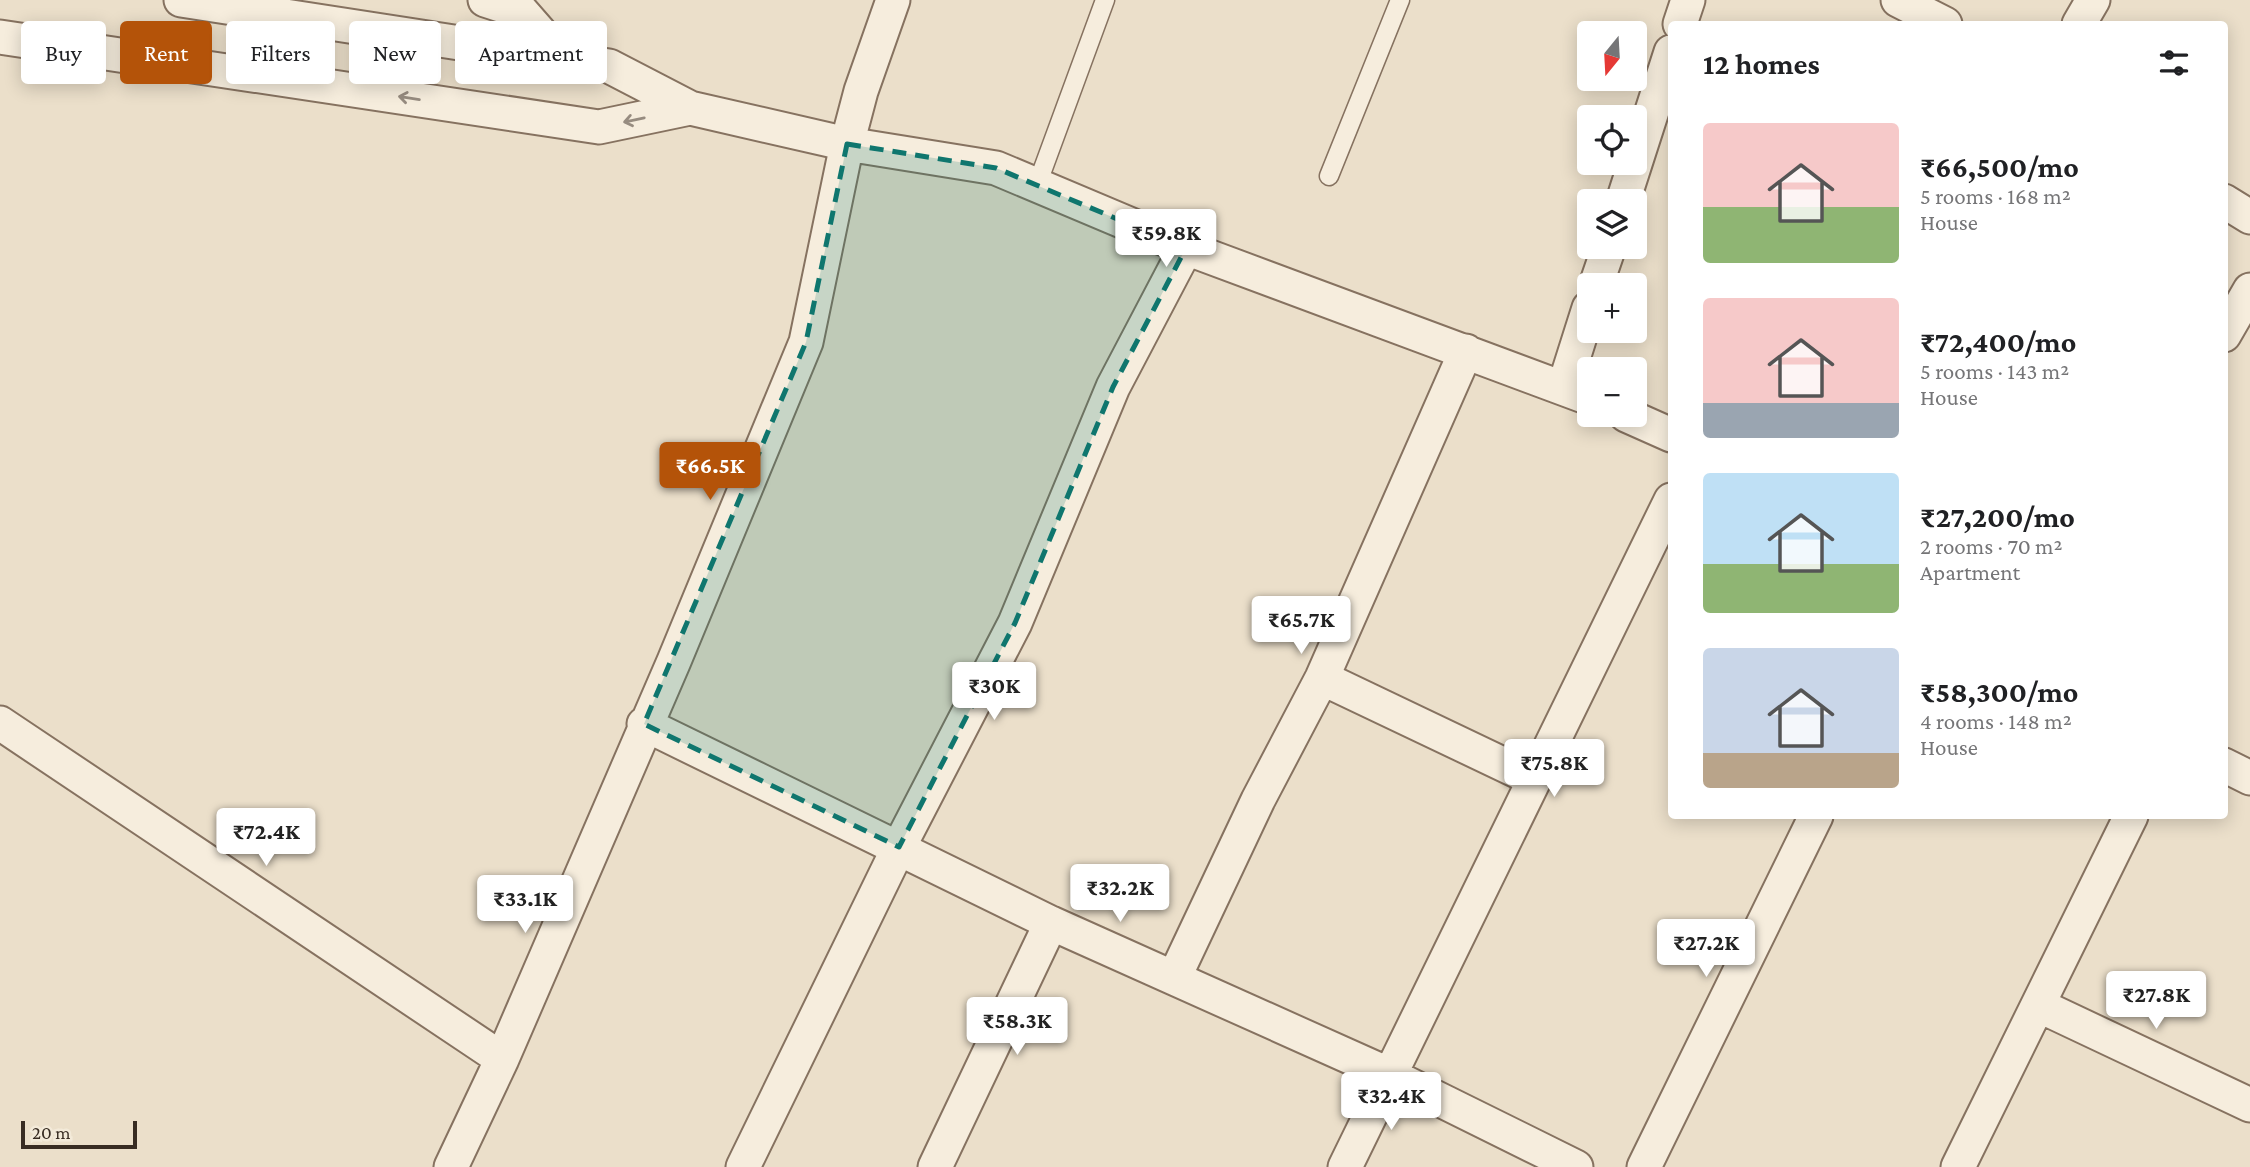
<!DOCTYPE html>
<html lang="en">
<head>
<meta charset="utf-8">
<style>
  body { margin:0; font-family:"Crimson Pro",serif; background:#f2f2f2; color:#202124; height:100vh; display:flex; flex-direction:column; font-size:26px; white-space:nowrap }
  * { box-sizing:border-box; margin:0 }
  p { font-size:23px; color:#757577 }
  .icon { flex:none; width:38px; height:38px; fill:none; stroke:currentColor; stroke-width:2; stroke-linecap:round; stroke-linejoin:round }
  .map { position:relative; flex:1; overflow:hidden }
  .drawer { position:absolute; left:1668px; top:21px; width:560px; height:798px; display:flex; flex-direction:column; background:#fff; border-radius:7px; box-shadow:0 4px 18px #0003 }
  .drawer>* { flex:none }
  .top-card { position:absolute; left:21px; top:21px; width:665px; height:63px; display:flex; gap:14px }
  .needle { width:46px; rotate:198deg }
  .controls { position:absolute; left:1577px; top:21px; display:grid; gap:14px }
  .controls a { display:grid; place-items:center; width:70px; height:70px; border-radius:7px; background:#fff; box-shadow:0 4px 18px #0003; font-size:35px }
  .scale { position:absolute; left:21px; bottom:18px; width:116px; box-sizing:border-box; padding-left:7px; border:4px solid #382c22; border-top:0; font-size:19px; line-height:24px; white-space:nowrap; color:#382c22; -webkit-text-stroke:5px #f3ead9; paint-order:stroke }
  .price { position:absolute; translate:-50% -60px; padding:0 16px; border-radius:7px; background:#fff; color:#222; font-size:23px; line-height:46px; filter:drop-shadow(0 2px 4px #0008) }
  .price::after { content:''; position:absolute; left:50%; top:42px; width:21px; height:16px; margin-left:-10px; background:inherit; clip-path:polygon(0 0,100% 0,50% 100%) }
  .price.current { background:#b45309; color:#fff }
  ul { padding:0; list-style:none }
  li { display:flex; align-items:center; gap:21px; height:175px; padding:0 35px }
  li span { display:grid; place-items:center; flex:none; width:196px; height:140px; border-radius:7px; color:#555 }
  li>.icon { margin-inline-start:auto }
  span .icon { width:84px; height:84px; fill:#fffc; stroke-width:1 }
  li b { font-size:30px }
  h2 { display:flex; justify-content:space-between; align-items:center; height:84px; padding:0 35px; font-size:30px }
  .pill { padding:0 24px; border-radius:7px; background:#fff; box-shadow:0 4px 18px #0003; font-size:24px; line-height:63px }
  .pill.current { background:#b45309; color:#fff }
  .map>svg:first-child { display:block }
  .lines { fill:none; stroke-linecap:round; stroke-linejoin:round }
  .lane-casing { stroke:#867260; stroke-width:21 }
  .street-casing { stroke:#867260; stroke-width:37 }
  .lane { stroke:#f6eddd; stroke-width:18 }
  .street { stroke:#f6eddd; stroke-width:33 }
  .oneway { stroke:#978c80 }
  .marked { fill:#0f766e; fill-opacity:0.2; stroke:#0f766e; stroke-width:5; stroke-dasharray:14 9; stroke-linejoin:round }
</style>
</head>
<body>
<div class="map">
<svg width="2250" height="1167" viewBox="0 0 2250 1167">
  <rect width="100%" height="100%" fill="#ebdfca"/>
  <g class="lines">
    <defs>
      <path id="lane" d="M1329,176L1400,0
        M1037,185L1105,0"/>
      <path id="street" d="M485,0L522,12L563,59
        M1898,0L1945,24
        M1680,24L1688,0
        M2079,24L2093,0
        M0,37L599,127L690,108L609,66L181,0
        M690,108L847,144L861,91L893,0
        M1623,201L1671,52
        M2224,201L2250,217
        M1596,285L1609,247
        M2224,335L2250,290
        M1564,387L1589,308
        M1626,415L1671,435
        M1322,678L1534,779
        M0,723L502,1059
        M644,724L1051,923L1388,1074L1576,1167
        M2224,765L2250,778
        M1174,978L1258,800L1322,678L1466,351
        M2038,1005L2250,1105
        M451,1167L502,1059L674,661L806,342L847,144L996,168L1186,248L1589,398
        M743,1167L899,847L1015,623L1113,387L1186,248
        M935,1167L1051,923
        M1345,1167L1671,500
        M1644,1167L1816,816
        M1958,1167L2131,816"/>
    </defs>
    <!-- lane casing -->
    <use href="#lane" class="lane-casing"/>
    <!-- street casing -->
    <use href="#street" class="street-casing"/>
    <!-- lane -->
    <use href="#lane" class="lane"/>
    <!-- street -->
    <use href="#street" class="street"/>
  </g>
  <!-- one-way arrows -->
  <defs><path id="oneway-shaft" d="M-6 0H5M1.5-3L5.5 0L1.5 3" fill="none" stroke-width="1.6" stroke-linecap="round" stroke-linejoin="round" transform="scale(1.75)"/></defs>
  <g class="oneway">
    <use href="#oneway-shaft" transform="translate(409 98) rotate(-171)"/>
    <use href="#oneway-shaft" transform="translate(634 120) rotate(168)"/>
  </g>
  <!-- marked area -->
  <path class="marked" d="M847,144L996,168L1186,248L1113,387L1015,623L899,847L644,724L806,342Z"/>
</svg>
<div class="controls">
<a><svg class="needle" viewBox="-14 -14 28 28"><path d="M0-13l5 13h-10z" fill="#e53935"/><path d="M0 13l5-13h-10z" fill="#757577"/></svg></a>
<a><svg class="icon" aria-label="locate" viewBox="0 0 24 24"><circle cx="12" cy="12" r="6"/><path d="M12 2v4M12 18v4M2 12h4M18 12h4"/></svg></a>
<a><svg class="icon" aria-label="layers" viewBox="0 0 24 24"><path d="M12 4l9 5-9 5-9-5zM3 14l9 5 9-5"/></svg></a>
<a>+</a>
<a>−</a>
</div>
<div class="scale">20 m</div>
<b class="price" style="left:1166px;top:269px">₹59.8K</b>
<b class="price current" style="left:710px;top:502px">₹66.5K</b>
<b class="price" style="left:1301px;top:656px">₹65.7K</b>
<b class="price" style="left:994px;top:722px">₹30K</b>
<b class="price" style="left:1554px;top:799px">₹75.8K</b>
<b class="price" style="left:266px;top:868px">₹72.4K</b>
<b class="price" style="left:1120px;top:924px">₹32.2K</b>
<b class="price" style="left:525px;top:935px">₹33.1K</b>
<b class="price" style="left:1706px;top:979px">₹27.2K</b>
<b class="price" style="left:2156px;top:1031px">₹27.8K</b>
<b class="price" style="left:1017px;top:1057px">₹58.3K</b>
<b class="price" style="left:1391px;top:1132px">₹32.4K</b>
<div class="top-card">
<a class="pill">Buy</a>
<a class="pill current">Rent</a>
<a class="pill">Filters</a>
<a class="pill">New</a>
<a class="pill">Apartment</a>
</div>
<section class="drawer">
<h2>12 homes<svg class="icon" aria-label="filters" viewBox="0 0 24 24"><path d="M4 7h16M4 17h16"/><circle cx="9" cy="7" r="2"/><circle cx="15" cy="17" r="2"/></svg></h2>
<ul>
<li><span style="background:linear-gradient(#f6c9c9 60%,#8fb573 0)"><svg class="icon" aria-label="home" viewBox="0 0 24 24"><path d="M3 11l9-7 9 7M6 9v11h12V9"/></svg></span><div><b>₹66,500/mo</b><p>5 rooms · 168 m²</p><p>House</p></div></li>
<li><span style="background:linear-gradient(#f6c9c9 75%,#9aa5b1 0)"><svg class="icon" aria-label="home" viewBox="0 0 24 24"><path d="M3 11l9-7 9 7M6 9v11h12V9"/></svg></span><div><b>₹72,400/mo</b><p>5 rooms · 143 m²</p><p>House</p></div></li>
<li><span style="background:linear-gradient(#bfe0f5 65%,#8fb573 0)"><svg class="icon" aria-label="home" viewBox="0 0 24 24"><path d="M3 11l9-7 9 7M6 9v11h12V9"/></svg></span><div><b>₹27,200/mo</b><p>2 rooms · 70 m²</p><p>Apartment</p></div></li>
<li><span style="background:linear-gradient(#c9d6e8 75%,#b9a48a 0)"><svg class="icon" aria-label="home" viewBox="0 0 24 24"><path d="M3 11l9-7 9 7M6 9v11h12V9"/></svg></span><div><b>₹58,300/mo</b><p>4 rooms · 148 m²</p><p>House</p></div></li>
</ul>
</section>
</div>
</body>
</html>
